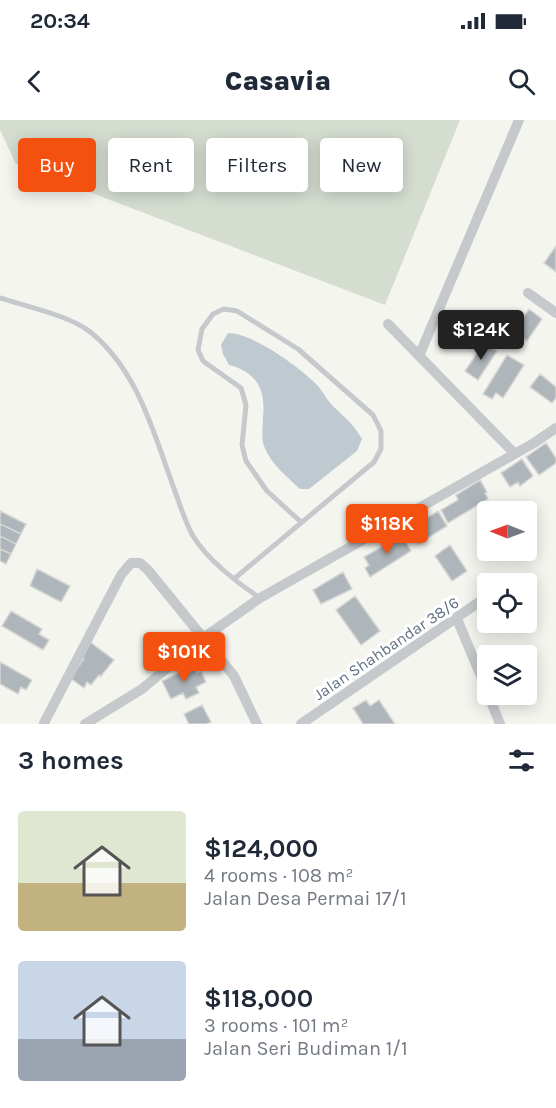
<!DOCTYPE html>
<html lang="en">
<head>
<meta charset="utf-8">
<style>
  body { margin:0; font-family:Karla,sans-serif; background:#f2f2f3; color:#1f2937; height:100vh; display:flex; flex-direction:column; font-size:22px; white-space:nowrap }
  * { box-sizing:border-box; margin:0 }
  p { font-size:20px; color:#747a83 }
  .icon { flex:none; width:33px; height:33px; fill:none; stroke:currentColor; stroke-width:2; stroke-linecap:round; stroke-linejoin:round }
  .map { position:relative; height:604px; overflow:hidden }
  .sheet { display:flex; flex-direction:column; background:#fff; flex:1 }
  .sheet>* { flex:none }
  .guide { position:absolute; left:18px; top:18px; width:520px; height:54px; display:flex; gap:12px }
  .needle { width:39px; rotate:271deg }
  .tools { position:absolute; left:477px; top:381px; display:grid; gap:12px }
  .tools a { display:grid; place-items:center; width:60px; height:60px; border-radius:6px; background:#fff; box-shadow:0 3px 15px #0003; font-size:30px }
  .price { position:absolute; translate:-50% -51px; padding:0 14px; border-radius:6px; background:#f45111; color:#fff; font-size:20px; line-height:39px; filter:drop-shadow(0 2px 3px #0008) }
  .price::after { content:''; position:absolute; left:50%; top:36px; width:18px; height:14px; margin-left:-9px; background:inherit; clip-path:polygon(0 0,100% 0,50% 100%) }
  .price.current { background:#222; color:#fff }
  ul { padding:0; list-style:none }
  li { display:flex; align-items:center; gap:18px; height:150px; padding:0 18px }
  li span { display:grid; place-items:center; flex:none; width:168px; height:120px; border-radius:6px; color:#555 }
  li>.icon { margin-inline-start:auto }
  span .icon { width:72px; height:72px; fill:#fffc; stroke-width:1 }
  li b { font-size:26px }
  h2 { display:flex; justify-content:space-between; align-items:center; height:72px; padding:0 18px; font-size:26px }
  .tag { padding:0 21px; border-radius:6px; background:#fff; box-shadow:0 3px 15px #0003; font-size:21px; line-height:54px }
  .tag.current { background:#f45111; color:#fff }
  .status { display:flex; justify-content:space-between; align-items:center; height:42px; padding:0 30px; background:#fff; direction:ltr }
  .status svg { height:16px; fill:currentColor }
  header { display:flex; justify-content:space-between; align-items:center; height:78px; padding:0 18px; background:#fff; font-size:27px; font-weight:800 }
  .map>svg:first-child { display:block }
  .green { fill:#d5ddd1 }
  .water { fill:#bfcad0 }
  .building { fill:#aeb6bb; stroke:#d6d6d3; stroke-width:1.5 }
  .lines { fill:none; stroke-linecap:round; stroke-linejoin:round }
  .lane { stroke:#c6c9cc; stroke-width:5 }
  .street { stroke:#c6c9cc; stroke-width:10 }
  .labels { text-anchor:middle; stroke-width:6; stroke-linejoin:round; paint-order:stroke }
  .street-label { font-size:16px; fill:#617384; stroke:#fff }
</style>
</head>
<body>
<div class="status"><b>20:34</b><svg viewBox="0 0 49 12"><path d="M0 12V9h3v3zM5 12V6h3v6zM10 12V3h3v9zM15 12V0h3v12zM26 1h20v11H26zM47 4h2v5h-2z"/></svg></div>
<header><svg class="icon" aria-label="back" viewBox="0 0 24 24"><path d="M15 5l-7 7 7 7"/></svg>Casavia<svg class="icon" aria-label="search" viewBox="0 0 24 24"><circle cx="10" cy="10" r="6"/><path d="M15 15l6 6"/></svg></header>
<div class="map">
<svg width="556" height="604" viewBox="0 0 556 604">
  <rect width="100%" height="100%" fill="#f5f5f0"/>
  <!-- green -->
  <path class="green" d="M0,0H460L385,185L16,44L0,10Z"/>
  <!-- water -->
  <path class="water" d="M228,213C253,213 301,248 318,266C324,273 328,282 335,288C348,301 352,302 362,319L357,331L309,369H300C287,357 270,343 264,326C261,318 263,306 263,297C266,269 256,252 229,245L223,234L221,225Z"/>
  <!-- building -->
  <path class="building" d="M556,126V152L544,143Z
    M529,189L542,199L527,221L513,212Z
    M484,223L497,231L478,260L465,251Z
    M507,235L524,245L503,278L496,273L492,279L483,274Z
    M540,254L556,267V278L552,283L530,267Z
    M546,323L556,338V343L539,355L526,337Z
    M522,339L533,356L520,366L518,362L510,367L501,353Z
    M480,360L487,372L485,373L488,379L448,403L441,390L458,380L456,375Z
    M0,391L26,404L21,414L0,404Z
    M438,391L447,406L418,424L409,409Z
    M0,404L21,414L16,424L0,416Z
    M402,415L411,431L370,457L365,448L369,445L364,437Z
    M0,416L16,424L11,434L0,429Z
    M450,425L467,451L452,461L435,436Z
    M0,429L11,434L6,444L0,441Z
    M37,449L70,466L61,482L30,466Z
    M343,452L352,469L321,484L313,470Z
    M355,476L380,511L361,525L336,490Z
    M11,491L42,509L39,514L49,520L43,530L2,506Z
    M90,522L114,540L101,556L99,555L91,565L87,562L84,568L70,558L84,539L80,536Z
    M0,542L32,560L26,570L21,567L18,574L0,564Z
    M193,546L197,553L201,551L206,562L196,567L199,573L186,579L183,573L171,579L162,561Z
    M366,580L370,586L379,580L395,604H363L353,588Z
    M202,585L211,602L206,604H189L184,594Z"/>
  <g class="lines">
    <!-- lane -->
    <path class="lane" d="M0,178C25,186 70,196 89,211C139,250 155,318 176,374C181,388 186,404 193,416C207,439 237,463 260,478
      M235,458L374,342L381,329V311L373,295L298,229L237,191L224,189L213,194L202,209L198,230L203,241L241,268L246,285L242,325L246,341L267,371L301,402"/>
    <!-- street -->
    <path class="street" d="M528,173L556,193
      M388,204L514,333
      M419,236L519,0
      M505,464L508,461
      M457,499L488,573
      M488,574L500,604
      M44,603L121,455L131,443H140L148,450L234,556L257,604
      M85,604L142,569L203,518L260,478L534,323L556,308
      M301,604L488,476"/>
  </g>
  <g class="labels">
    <!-- street labels -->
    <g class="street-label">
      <text transform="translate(386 528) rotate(-34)" y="6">Jalan Shahbandar 38/6</text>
    </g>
  </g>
</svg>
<div class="tools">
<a><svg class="needle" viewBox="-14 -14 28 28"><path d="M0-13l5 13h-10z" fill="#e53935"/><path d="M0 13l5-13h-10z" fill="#747a83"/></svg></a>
<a><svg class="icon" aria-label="locate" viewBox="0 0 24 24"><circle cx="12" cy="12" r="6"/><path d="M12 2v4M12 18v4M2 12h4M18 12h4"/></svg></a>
<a><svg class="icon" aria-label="layers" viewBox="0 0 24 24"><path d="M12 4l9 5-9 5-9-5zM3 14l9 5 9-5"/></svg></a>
</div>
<b class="price current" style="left:481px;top:241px">$124K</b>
<b class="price" style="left:387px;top:435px">$118K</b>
<b class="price" style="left:184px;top:563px">$101K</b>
<div class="guide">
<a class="tag current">Buy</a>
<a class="tag">Rent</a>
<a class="tag">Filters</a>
<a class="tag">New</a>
</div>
</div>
<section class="sheet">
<h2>3 homes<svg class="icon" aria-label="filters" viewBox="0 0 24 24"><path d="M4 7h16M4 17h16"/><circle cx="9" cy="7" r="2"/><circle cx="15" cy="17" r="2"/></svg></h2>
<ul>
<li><span style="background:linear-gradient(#dfe7d0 60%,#c2b280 0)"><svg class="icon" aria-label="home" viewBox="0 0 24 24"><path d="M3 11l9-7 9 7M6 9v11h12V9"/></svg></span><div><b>$124,000</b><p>4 rooms · 108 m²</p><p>Jalan Desa Permai 17/1</p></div></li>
<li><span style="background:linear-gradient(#c9d6e8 65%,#9aa5b1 0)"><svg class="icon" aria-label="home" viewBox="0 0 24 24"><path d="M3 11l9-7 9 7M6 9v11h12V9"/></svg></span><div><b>$118,000</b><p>3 rooms · 101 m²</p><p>Jalan Seri Budiman 1/1</p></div></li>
</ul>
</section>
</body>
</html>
